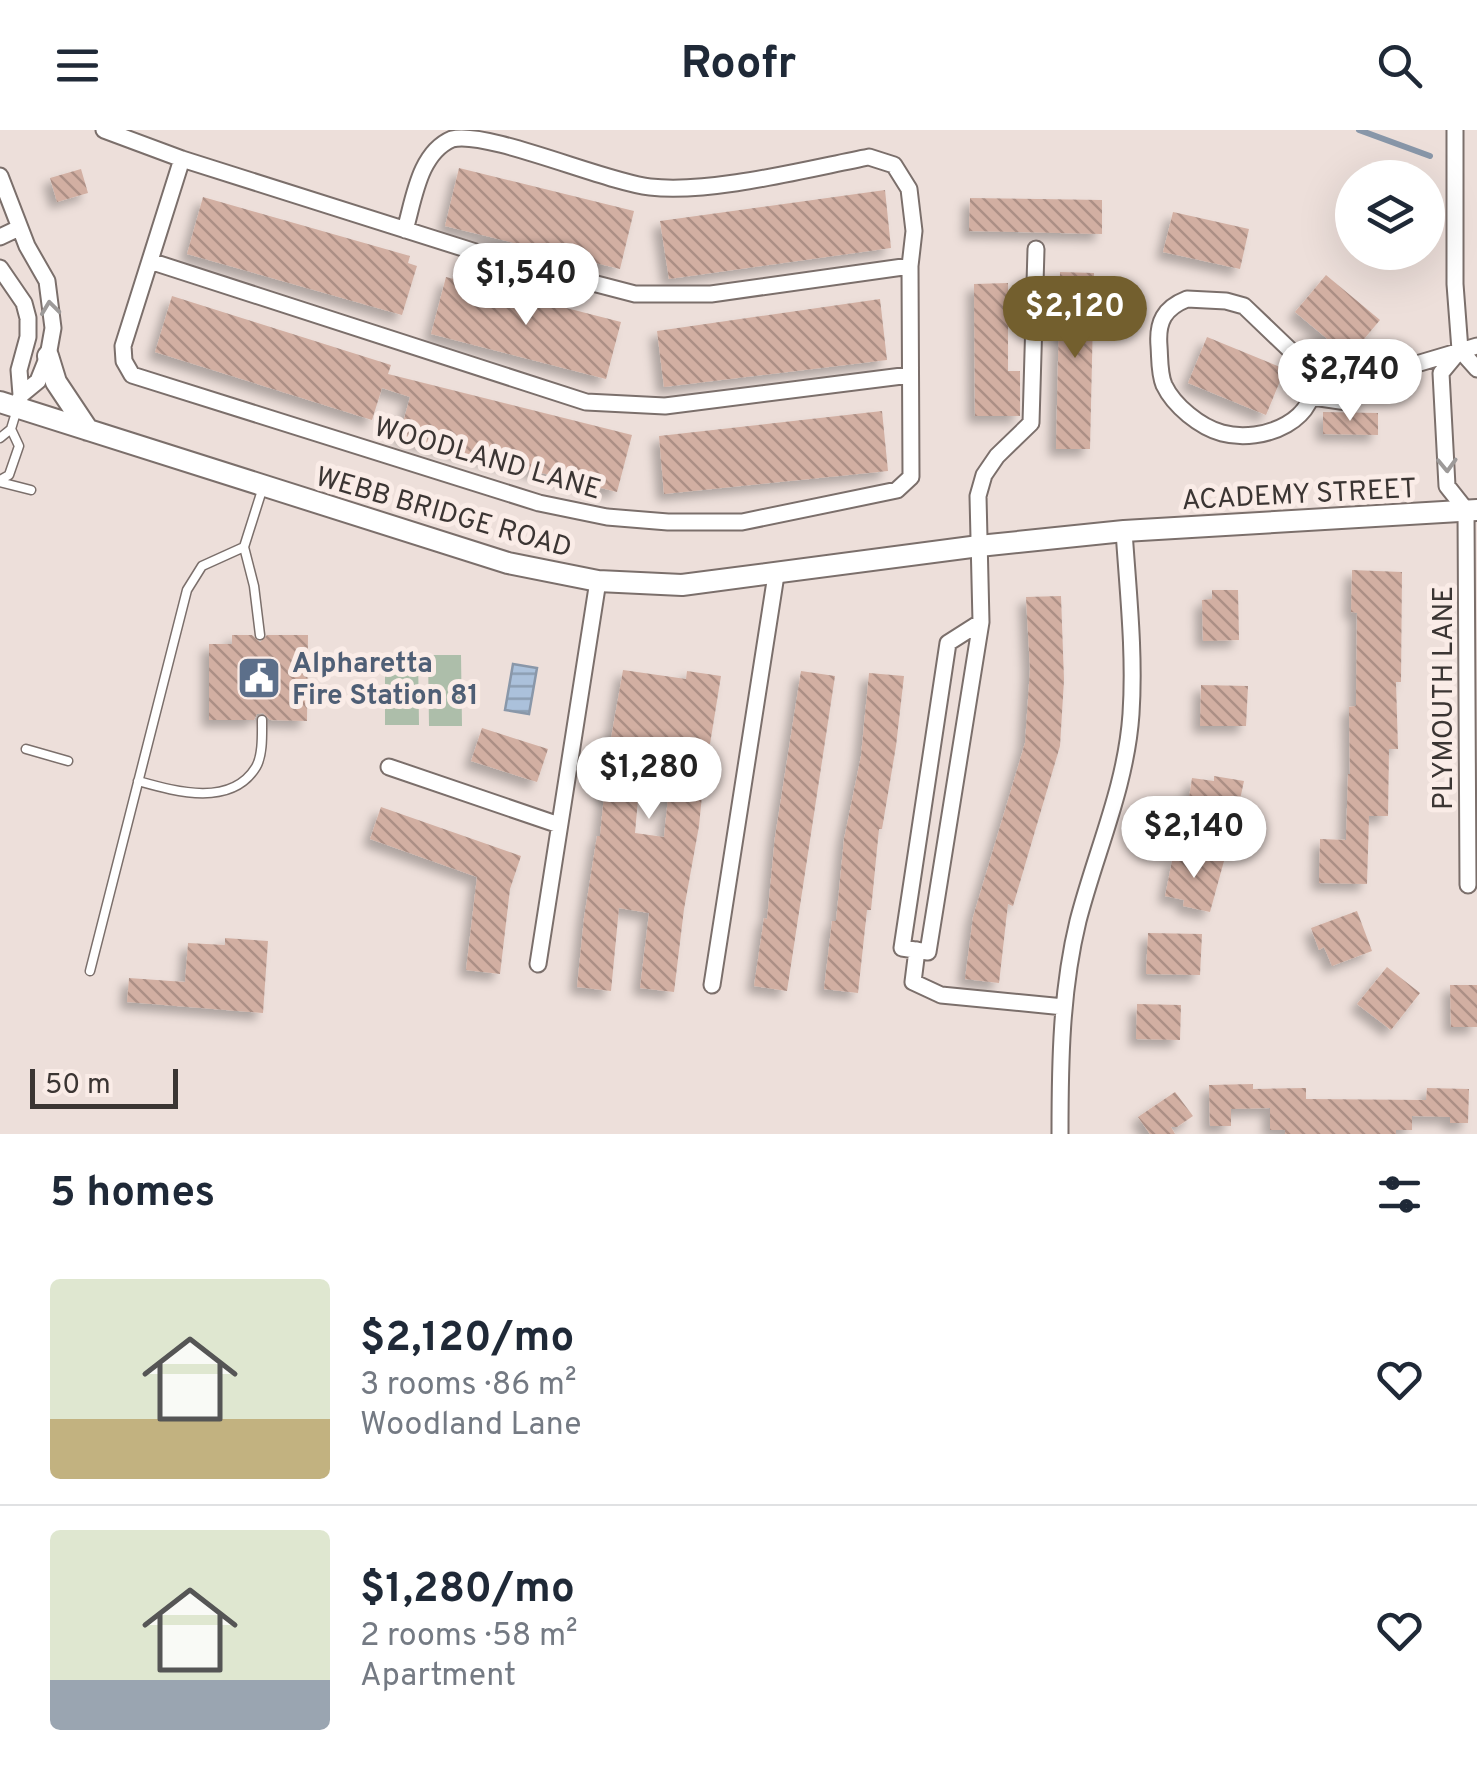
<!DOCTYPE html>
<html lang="en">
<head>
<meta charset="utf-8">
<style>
  body { margin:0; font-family:Overpass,sans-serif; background:#f2f2f3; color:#1f2937; height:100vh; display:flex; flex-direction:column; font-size:38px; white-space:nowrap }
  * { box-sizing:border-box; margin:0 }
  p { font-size:32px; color:#747a83 }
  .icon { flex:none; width:55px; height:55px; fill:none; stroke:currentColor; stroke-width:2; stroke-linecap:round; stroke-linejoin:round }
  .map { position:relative; height:1004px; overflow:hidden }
  .sheet { display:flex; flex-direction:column; background:#fff; flex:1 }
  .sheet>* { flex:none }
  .tools { position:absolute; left:1335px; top:30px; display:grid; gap:20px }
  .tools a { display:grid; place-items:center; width:110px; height:110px; border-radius:50%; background:#fff; box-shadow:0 10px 40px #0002; font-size:50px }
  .scale { position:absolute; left:30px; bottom:25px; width:148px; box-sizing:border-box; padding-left:10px; border:5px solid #3b3533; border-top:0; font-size:28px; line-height:35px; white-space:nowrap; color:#3b3533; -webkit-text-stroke:8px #faece7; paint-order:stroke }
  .price { position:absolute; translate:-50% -85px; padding:0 22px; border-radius:35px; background:#fff; color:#222; font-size:32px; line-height:65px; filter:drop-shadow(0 2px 5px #0008) }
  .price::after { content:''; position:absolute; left:50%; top:60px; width:30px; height:22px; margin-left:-15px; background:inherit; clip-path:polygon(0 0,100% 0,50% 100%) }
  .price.on { background:#735f2e; color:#fff }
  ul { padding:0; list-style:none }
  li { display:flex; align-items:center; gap:30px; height:250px; padding:0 50px }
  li+li { border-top:2px solid #e0e1e3 }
  li span { display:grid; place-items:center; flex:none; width:280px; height:200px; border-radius:10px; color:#555 }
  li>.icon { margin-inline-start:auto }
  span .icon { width:120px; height:120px; fill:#fffc; stroke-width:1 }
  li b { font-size:42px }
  h2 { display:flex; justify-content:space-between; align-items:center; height:120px; padding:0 50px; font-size:42px }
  header { display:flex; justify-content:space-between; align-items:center; height:130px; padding:0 50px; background:#fff; font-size:45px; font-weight:700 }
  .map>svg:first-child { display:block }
  .green { fill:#adbeaa }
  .water { fill:url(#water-rules); stroke:#8997a9; stroke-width:2.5 }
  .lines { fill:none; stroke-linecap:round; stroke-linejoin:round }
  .stream { stroke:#8997a9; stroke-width:6 }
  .building { fill:url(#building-back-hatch); fill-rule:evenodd; filter:url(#shadow) }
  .service-casing { stroke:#7b6f6b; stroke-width:11 }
  .minor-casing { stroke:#7b6f6b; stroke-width:19 }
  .tertiary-casing { stroke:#7b6f6b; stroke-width:24 }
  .service { stroke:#fff; stroke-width:8 }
  .minor { stroke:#fff; stroke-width:15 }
  .tertiary { stroke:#fff; stroke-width:20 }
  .oneway { stroke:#9d9a99 }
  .labels { text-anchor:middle; stroke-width:10; stroke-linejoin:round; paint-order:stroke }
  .street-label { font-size:28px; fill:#3b3533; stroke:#faece7 }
  .service-label { font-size:28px; font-weight:bold; fill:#4e5e75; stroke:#faece7; text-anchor:start }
</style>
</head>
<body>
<header><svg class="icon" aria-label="menu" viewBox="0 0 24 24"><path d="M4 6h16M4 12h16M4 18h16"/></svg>Roofr<svg class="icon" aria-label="search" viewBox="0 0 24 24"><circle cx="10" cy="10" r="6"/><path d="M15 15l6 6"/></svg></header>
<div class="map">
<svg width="1477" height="1004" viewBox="0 0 1477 1004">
  <defs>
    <pattern id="water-rules" width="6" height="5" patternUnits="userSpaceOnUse" patternTransform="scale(2.5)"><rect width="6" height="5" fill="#abc1db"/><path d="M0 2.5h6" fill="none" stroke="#8c9eb2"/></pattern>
    <pattern id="building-back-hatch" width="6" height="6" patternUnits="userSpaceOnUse" patternTransform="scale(2.5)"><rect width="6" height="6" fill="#d2afa2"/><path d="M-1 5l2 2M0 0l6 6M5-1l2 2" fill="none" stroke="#ac8f85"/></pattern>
    <filter id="shadow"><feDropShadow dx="-7" dy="7" stdDeviation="5" flood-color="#0004"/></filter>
  </defs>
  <rect width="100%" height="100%" fill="#eddfda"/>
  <!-- green -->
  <path class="green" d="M418,524L419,595H385V525Z
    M428,525H461L462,596H429Z"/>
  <!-- water -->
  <path class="water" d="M513,534L537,538L529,584L505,580Z"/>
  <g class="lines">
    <!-- stream -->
    <path class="stream" d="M1359,0L1430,26"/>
  </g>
  <!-- building -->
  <path class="building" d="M459,38L634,81L620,139L445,96Z
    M81,39L88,63L57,72L50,48Z
    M885,60L891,118L669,149L660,91Z
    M203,67L410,126L408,133L417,136L402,185L187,124Z
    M970,68L1102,70V104L969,101Z
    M1173,82L1249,99L1240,139L1163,122Z
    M1060,142L1094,143L1090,319H1056Z
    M1326,145L1380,190L1349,227L1295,182Z
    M446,147L621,192L606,249L431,204Z
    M1008,153V241H1020V286H975L974,154Z
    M172,166L391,235L388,244L632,305L617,362L399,307L410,267L382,258L372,290L155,222Z
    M880,169L887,230L664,257L657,201Z
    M1207,207L1285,239L1266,285L1188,253Z
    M882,281L888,341L664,364L659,306Z
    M1323,282L1378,283V305L1323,304Z
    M1352,440L1402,442L1401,552H1396L1398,619H1389L1388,686H1369L1367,754L1319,753L1320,709L1346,710L1348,644H1350L1349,577L1356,576L1357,483L1351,482Z
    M1212,460H1238L1239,510L1203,511L1202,470L1212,469Z
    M1061,466L1064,550L1060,616L1013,776L1008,774L999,853L965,849L973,787L1025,613L1030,539L1026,467Z
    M232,505H252L260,512L267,505H308L307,591L270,590L263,583L257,584L254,590H209V514H232Z
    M623,540L686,549L687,541L721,546L710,614H707L699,696L684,779L674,862L640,858L649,783L619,778L611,861L577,857L584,788L597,706H600L608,625ZM643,613L673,618L664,707L635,703Z
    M801,541L835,546L787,861L754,856L764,788L767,789L775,707Z
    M869,543L904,546L896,616L882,699H879L871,780H867L858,863L824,859L832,791H836L844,709L861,626Z
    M1201,555L1248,556L1246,596H1200Z
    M482,598L548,619L537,652L471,631Z
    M1214,646L1244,651L1233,702L1205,698L1206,690L1186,688L1192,648L1214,651Z
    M381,677L521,726L510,759L500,844L466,840L477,747L370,709Z
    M1173,726L1194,730L1195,726L1224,731L1210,782L1183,776L1184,770L1165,766Z
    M1357,781L1372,821L1332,836L1324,817L1319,820L1311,798Z
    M1148,803L1202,804L1200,845L1146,844Z
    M225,808L268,811L263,883L127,872L129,848L185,852L188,813L225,815Z
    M1387,837L1420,863L1391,900L1357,874Z
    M1450,855H1477V897H1451Z
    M1137,874L1181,875L1180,910L1136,909Z
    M1253,954V959L1306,958V969L1426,970L1427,958L1469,959L1468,993H1450V987L1412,986V1000H1396V1004H1285V1000H1270V978L1231,979V996H1210L1209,955Z
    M1175,962L1193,986L1177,997H1171L1175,1004H1150L1138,987Z"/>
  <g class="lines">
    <defs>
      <path id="service" d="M0,308L11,299L17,279
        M0,350L9,345L19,316L11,299
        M0,352L31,360
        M244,417L254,456L260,505
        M26,619L68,631
        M138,651C174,661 231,678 256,637C263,625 262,604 262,590
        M90,841L187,460L202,436L244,417L263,357"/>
      <path id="minor" d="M104,0L182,29L485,125L635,164H711L910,136
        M1455,0V154L1460,220L1477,239
        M182,29L123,216L124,231L132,245L539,373L607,387L668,392H742L897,360L911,347L910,136L914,101L909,59L894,35L869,27C807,39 711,64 650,57C605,52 487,0 452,9C419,23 414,69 405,100
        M0,46L27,116L47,151L53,198L48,226L38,251L21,265L17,278
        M0,107L19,98
        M150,131L586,272L665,276L910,245
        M0,138L24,173L28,188V207L19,240L21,265
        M1187,169L1226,171L1244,176L1312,241C1323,290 1263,314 1222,303C1200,297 1174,276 1164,255C1159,243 1160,229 1159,216C1157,192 1164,178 1187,169Z
        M1460,220L1441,243L1447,356L1466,380
        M1313,267L1347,272L1403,238L1477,216
        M1466,380L1468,755
        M981,492L948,513L902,818L928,822L981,492L978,366L984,345L997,326L1031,293L1036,119
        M389,637L559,695
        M917,820L913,852L941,865L1064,877
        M538,834L598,451
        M712,855L776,445
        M1060,1004C1060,932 1061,861 1078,791C1096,721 1126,657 1131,584C1135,523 1128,462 1124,401"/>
      <path id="tertiary" d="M48,226L56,252L88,300
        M0,272L508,433L598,451L682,455L979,416L1124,401L1477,380"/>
    </defs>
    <!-- service casing -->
    <use href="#service" class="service-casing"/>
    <!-- minor casing -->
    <use href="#minor" class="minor-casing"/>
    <!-- tertiary casing -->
    <use href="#tertiary" class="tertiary-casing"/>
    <!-- service -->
    <use href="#service" class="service"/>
    <!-- minor -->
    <use href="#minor" class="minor"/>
    <!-- tertiary -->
    <use href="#tertiary" class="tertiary"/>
  </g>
  <!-- one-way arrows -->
  <defs><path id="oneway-chevron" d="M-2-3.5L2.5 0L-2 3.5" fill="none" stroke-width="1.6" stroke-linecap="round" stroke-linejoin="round" transform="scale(2.5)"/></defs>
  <g class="oneway">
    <use href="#oneway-chevron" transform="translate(50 178) rotate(-97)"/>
    <use href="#oneway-chevron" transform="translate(1447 335) rotate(88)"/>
  </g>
  <!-- icons -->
  <defs>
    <symbol id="civic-square" viewBox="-11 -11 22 22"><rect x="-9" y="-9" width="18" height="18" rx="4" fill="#5c6f8a" stroke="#faece7"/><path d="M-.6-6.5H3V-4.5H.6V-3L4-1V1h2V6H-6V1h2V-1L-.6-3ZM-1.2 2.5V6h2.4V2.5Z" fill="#fff"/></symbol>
  </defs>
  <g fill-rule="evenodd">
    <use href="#civic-square" x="234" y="523" width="50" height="50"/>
  </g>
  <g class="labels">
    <!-- street labels -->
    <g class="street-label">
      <text transform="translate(488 327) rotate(16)" y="10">WOODLAND LANE</text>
      <text transform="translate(1299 363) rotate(-3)" y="10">ACADEMY STREET</text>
      <text transform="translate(444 381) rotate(16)" y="10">WEBB BRIDGE ROAD</text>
      <text transform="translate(1442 568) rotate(-90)" y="10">PLYMOUTH LANE</text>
    </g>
    <!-- service labels -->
    <g class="service-label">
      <text x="292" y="542">Alpharetta<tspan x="292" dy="32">Fire Station 81</tspan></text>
    </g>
  </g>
</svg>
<div class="tools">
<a><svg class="icon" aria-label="layers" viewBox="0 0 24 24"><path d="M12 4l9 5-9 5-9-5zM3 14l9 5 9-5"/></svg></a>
</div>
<div class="scale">50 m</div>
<b class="price" style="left:526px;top:198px">$1,540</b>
<b class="price on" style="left:1075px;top:231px">$2,120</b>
<b class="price" style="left:1350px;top:294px">$2,740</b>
<b class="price" style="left:649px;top:692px">$1,280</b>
<b class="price" style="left:1194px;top:751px">$2,140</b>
</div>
<section class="sheet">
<h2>5 homes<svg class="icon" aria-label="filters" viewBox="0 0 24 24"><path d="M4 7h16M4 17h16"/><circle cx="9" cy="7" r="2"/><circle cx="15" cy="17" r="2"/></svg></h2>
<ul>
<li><span style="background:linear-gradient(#dfe7d0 70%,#c2b280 0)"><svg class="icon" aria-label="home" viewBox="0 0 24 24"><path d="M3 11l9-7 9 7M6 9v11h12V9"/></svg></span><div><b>$2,120/mo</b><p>3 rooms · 86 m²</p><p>Woodland Lane</p></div><svg class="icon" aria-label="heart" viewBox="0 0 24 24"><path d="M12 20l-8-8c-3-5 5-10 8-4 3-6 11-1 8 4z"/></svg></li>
<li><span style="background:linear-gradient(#dfe7d0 75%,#9aa5b1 0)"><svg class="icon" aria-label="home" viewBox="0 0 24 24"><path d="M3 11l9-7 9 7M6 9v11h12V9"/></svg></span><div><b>$1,280/mo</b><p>2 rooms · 58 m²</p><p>Apartment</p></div><svg class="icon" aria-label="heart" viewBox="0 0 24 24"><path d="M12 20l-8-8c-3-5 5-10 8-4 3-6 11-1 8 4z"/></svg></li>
</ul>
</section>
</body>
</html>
